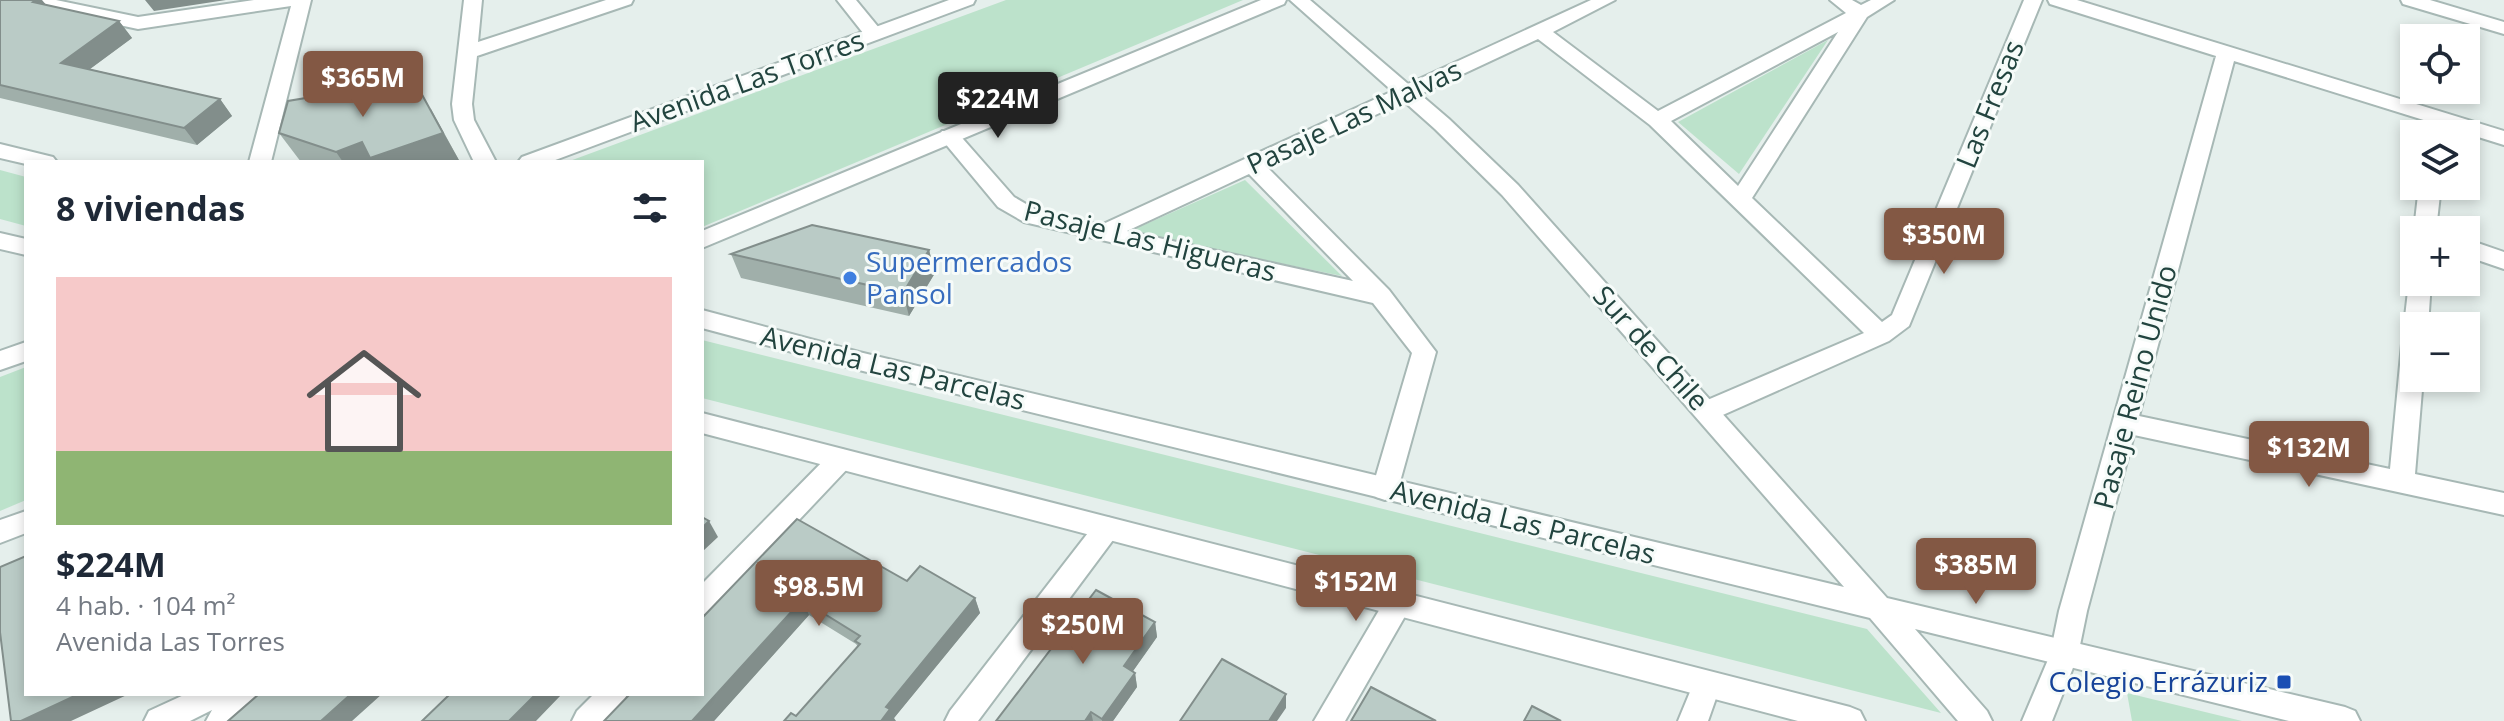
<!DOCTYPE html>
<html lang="es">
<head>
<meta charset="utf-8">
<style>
  body { margin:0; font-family:"Open Sans",sans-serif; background:#f6f6f7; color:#1f2937; height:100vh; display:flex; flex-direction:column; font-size:30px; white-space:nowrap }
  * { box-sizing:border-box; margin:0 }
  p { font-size:26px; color:#747a83 }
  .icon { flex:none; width:44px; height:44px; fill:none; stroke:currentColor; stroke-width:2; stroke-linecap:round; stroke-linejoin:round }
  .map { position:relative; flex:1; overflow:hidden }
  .details { position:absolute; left:24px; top:160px; width:680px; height:536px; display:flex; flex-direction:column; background:#fff; border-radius:0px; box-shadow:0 4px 12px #0003 }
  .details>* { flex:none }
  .fabs { position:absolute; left:2400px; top:24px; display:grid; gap:16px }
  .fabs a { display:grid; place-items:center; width:80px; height:80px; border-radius:0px; background:#fff; box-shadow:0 4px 12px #0003; font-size:40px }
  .price { position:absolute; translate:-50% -68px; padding:0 18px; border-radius:8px; background:#835844; color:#fff; font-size:26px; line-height:52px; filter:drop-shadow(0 2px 4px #0008) }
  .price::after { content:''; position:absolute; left:50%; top:48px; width:24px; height:18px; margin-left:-12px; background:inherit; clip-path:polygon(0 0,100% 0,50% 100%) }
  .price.active { background:#222; color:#fff }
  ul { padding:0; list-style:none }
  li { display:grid; align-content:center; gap:16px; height:424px; padding:0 32px }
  li span { display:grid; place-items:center; height:248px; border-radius:0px; color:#555 }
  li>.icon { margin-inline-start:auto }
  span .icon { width:144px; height:144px; fill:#fffc; stroke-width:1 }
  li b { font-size:34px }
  h2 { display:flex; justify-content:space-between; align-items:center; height:96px; padding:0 32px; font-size:34px }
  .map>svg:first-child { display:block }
  .green { fill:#bce2cb }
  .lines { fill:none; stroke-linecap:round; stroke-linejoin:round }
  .minor-casing { stroke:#a7b8b5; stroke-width:4 }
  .tertiary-casing { stroke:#a7b8b5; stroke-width:4 }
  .minor { fill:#fff; fill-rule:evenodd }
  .tertiary { fill:#fff; fill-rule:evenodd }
  .wall { fill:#a0afaa }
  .shaded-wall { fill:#828e8b }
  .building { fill:#bacbc6; stroke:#828e8b; stroke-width:2 }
  .shop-dot { fill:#3f7fe0; stroke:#f6fbf9; stroke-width:3 }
  .transit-dot { fill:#1a4fb4; stroke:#f6fbf9; stroke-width:3 }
  .labels { text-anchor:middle; stroke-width:6; stroke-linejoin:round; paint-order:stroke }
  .street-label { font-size:28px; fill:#22443f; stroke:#f6fbf9 }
  .shop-label { font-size:28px; fill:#366cbe; stroke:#f6fbf9; text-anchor:start }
  .transit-label { font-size:28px; fill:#164399; stroke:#f6fbf9; text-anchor:end }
</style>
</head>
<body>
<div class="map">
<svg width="2504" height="721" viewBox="0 0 2504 721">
  <rect width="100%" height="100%" fill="#e5efec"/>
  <!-- green -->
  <path class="green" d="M1006,0H1243L702,227V162H567Z
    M1828,40L1739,174L1678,122Z
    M0,170L26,177V226L0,219Z
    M1245,180L1342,276L1128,232Z
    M702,340L1867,629L1941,713L702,398Z
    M26,367V500L0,511V377Z
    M2127,693L2242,721H2132Z"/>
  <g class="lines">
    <defs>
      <path id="minor" d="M21,0H56L138,17L254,0H311L271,162H249L291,6L138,29L30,6Z
        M464,0H482L478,42L606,0H633L631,4L477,56L472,104L474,120L496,162H474L454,120L452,104Z
        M837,0H856L884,34L881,38H867Z
        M1591,0H1615L1553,32L1658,111L1846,13L1830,0H1852L1861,5L1871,0H1894L1867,17L1752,198L1882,322L1892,315L2024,0H2042L1909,326L1889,341L1716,418L1707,421L1698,418L1695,411L1698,404L1864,333L1650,125L1538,39L1266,166L1389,290L1436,352L1398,489L1394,497L1385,500L1376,497L1372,489L1412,353L1373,303L1024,222L998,207L939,136L942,131H956L1014,197L1038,211L1101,225ZM1838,32L1738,186L1671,121ZM1249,174L1353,281L1127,231Z
        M2048,0H2077L2504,131V145L2234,61L2139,416L2390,469L2402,344L2406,338L2414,335V378H2423L2415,474L2504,493V515L2134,435L2087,611L2078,655L2052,721H2022L2050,655L2059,611L2216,56L2050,4Z
        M2401,0H2430L2504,22V34L2403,4Z
        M2419,186H2441L2436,230H2414Z
        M2466,239L2504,252V269L2466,256Z
        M2414,275V282H2431L2428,326H2414V334L2408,332L2404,326L2409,282Z
        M841,449L850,452L854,459L850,466L712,612L702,615V584L832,452Z
        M1107,517L1116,520L1120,528L1116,536L978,721H945L950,711L1098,520Z
        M1398,592L1408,595L1412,604L1345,721H1314L1388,595Z
        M1707,671L1717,675L1721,684L1708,721H1678L1697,675Z
        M186,694H265L261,703L242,721H206L212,710L190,721H144L149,711Z
        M594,694H627L623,703L607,721H572L577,711Z"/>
      <path id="tertiary" d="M949,0H975L973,4L550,162H518L522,157Z
        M1261,0H1286L1284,4L702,248V231Z
        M1290,0H1310L1449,119L1518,185L1887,598L2345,707L2355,711L2360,721H2289L1915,629L1987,711L1992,721H1958L1870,618L859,370L702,328V310L859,352L1844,587L1502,195L1435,129Z
        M0,144L53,157L57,162L26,164L0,158Z
        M0,233L26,239V255L0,249Z
        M26,342V361L0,370V351Z
        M702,413L1850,707L1860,711L1865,721H1798L702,433Z
        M26,511V533L0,543V520Z"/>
    </defs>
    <!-- minor casing -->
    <use href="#minor" class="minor-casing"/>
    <!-- tertiary casing -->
    <use href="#tertiary" class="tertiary-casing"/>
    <!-- minor -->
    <use href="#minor" class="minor"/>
    <!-- tertiary -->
    <use href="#tertiary" class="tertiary"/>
  </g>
  <!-- wall -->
  <path class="wall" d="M0,0L46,5L119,21L132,38L90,69L220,99L232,116L197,145L0,98Z
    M431,109L460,162H301L279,133Z
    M929,250L935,273L909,316L741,278L731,254Z
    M907,581L975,598L980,613L894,718L796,716L858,647L856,644L809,615L714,721H604L702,618Z
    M1155,622L1157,637L1133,671L1135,673L1137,687L1113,721H996Z"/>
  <!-- shaded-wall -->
  <path class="shaded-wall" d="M36,0H42L54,14L33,2Z
    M145,0H226L154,11Z
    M119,21L132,38L75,80L61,63Z
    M414,80L460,162H343L336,152Z
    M220,99L232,116L197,145L184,128Z
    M929,250L935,273L909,316L903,293Z
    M709,521L718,537L702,552V528Z
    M975,598L980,613L894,718L896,721H881L886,707Z
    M802,600L809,615L714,721H692Z
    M1155,622L1157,637L1126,681L1124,666Z
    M1135,673L1137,687L1113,721H1102V719Z
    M79,694H129L71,721H21Z
    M351,694H382L352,721H321Z
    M536,694H562L536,721H509Z
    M1286,694V708L1277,721H1269Z
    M1091,712L1093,721H1085Z"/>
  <!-- building -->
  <path class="building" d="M0,0H36L33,2L119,21L61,63L220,99L184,128L0,85Z
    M414,80L443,133L370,158L362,142L336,152L279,133L288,101Z
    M812,225L929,250L903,293L731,254Z
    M702,517L709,521L702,528Z
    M797,519L907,581L920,566L975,598L886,707L890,709L881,721H784L791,713L796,716L860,644L855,641L860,636L802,600L692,721H604L630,694H702V618Z
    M26,556V694H79L21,721H11L0,632V567Z
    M1096,590L1155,622L1124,666L1135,673L1102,719L1091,712L1085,721H996Z
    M1222,659L1286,694L1269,721H1180Z
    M1371,687L1436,721H1351Z
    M259,694H351L321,721H228Z
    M450,694H536L509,721H422Z
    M1532,706L1561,721H1524Z"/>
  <!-- markers -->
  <circle class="shop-dot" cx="850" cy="278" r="8"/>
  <rect class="transit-dot" x="2276" y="674" width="16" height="16" rx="4"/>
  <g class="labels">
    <!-- street labels -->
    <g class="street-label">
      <text transform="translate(747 81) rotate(-20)" y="10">Avenida Las Torres</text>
      <text transform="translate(1990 104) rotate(-68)" y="10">Las Fresas</text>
      <text transform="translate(1354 117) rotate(-25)" y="10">Pasaje Las Malvas</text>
      <text transform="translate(1150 241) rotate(14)" y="10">Pasaje Las Higueras</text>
      <text transform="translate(1651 348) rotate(48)" y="10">Sur de Chile</text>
      <text transform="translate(893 368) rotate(14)" y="10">Avenida Las Parcelas</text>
      <text transform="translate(2135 387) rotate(-75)" y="10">Pasaje Reino Unido</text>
      <text transform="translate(1523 522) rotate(14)" y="10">Avenida Las Parcelas</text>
    </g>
    <!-- shop labels -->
    <g class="shop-label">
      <text x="866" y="272">Supermercados<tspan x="866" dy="32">Pansol</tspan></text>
    </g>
    <!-- transit labels -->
    <g class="transit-label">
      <text x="2268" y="692">Colegio Errázuriz</text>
    </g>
  </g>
</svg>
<div class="fabs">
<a><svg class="icon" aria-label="locate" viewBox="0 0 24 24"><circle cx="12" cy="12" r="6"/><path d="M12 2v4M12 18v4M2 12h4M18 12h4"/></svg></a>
<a><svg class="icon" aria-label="layers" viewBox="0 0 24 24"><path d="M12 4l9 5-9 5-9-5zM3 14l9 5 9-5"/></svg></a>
<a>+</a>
<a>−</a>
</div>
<b class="price" style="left:363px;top:119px">$365M</b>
<b class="price active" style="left:998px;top:140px">$224M</b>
<b class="price" style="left:1944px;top:276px">$350M</b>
<b class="price" style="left:2309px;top:489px">$132M</b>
<b class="price" style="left:1976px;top:606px">$385M</b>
<b class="price" style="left:1356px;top:623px">$152M</b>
<b class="price" style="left:819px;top:628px">$98.5M</b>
<b class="price" style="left:1083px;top:666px">$250M</b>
<section class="details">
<h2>8 viviendas<svg class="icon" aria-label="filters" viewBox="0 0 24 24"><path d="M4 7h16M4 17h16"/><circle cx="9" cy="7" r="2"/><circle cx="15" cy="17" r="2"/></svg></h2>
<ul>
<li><span style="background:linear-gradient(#f6c9c9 70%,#8fb573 0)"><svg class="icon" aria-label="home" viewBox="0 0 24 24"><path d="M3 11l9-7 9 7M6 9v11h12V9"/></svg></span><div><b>$224M</b><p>4 hab. · 104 m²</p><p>Avenida Las Torres</p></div></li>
</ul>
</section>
</div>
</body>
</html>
